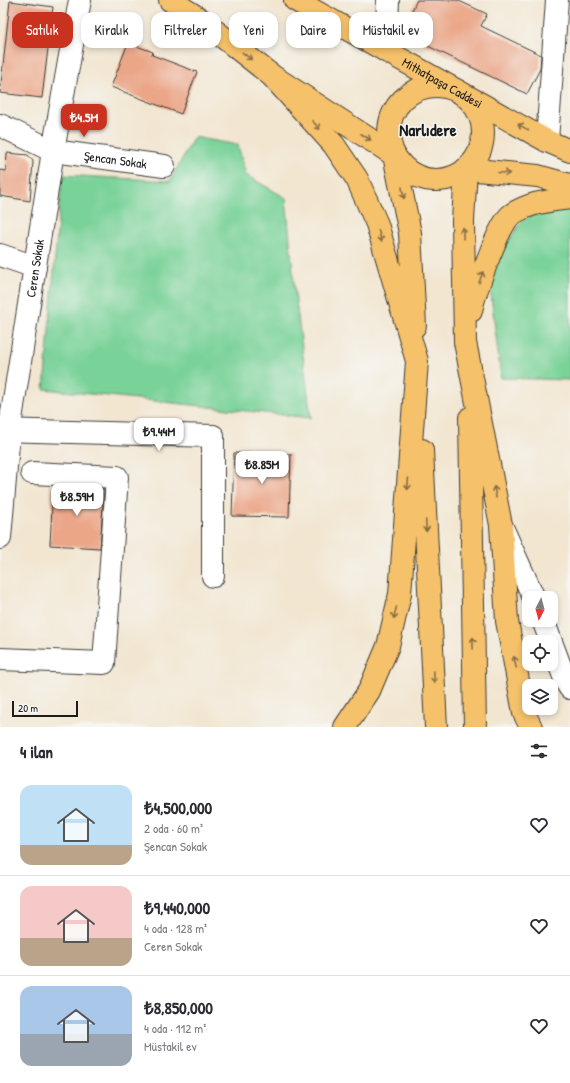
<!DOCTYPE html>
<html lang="tr">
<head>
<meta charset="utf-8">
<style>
  body { margin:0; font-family:"Patrick Hand",sans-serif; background:#f7f7f7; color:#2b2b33; height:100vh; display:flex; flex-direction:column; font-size:15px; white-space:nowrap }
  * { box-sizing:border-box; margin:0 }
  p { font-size:13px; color:#7c7c81 }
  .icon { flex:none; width:22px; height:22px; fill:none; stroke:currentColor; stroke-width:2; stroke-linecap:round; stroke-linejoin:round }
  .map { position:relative; height:727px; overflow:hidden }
  .drawer { display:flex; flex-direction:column; background:#fff; flex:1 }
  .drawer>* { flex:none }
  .guide { position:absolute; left:12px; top:12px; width:546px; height:36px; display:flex; gap:8px }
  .needle { width:26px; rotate:186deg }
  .tools { position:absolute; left:522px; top:591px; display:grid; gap:8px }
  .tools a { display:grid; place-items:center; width:36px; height:36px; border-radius:8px; background:#fff; box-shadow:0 2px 6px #0003; font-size:20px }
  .scale { position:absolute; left:12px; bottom:10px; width:66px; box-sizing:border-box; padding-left:4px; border:2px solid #1c1c1c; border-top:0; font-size:11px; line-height:14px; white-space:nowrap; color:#1c1c1c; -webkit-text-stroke:3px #f6f6f2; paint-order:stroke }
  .price { position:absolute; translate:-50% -34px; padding:0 9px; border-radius:8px; background:#fff; color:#222; font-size:13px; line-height:26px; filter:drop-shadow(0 1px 2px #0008) }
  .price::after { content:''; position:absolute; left:50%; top:24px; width:12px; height:9px; margin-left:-6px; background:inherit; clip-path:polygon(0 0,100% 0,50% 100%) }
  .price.on { background:#c8321e; color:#fff }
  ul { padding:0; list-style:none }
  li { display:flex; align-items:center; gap:12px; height:100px; padding:0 20px }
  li+li { border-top:1px solid #e1e1e2 }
  li span { display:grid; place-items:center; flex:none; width:112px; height:80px; border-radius:12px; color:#555 }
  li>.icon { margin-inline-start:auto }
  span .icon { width:48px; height:48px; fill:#fffc; stroke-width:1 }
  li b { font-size:17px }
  h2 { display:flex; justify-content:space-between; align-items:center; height:48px; padding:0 20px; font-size:17px }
  .tag { padding:0 14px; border-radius:12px; background:#fff; box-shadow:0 2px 6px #0003; font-size:14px; line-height:36px }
  .tag.on { background:#c8321e; color:#fff }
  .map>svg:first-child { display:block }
  .green { fill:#79d298; stroke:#4a775a }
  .building { fill:#eba688 }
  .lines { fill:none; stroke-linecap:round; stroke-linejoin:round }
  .minor-casing { stroke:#3c3a37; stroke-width:24 }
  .major-casing { stroke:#3c3a37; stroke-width:24 }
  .highway-casing { stroke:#3c3a37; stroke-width:24 }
  .minor { stroke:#fff; stroke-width:22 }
  .major { stroke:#f5c16b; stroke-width:22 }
  .highway { stroke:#f5c16b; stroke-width:22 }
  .oneway { stroke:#886e44 }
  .labels { text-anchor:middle; stroke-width:3; stroke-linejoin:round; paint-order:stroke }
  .street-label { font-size:13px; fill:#1c1c1c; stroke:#f6f6f2 }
  .district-label { font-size:17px; font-weight:bold; fill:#1c1c1c; stroke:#f6f6f2 }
</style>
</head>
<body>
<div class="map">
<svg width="570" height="727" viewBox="0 0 570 727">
  <rect width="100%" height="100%" fill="#f6f6f2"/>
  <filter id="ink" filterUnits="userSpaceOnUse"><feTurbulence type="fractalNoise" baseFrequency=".025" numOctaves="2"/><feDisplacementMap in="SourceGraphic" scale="8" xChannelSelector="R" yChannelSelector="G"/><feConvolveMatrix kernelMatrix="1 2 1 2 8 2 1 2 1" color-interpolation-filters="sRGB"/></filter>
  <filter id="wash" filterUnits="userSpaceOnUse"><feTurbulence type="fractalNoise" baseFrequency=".012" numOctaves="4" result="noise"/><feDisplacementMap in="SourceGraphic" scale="16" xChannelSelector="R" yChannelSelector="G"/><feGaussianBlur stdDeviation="0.9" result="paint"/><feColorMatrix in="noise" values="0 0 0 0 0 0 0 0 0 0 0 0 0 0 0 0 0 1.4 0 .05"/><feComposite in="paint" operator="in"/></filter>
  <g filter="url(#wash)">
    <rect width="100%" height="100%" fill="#f2e6d1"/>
    <!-- green -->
    <path class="green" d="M194,137L238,145L246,175L286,198L295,293L311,418L44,389L62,175L170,181Z
      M570,204V380L501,378L490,287L497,258L523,219Z"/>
    <g id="blocks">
      <!-- building -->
      <path class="building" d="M417,0H457L487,14L481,26L541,55L540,69L527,94L401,33Z
        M10,1L53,7L42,98L0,93Z
        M128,43L153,52L152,55L197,72L181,114L111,87Z
        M7,153L28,155L33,161L30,201L0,196V170L6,171Z
        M234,453L291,454L289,517L232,516Z
        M53,487L104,489L100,548L50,545Z"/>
    </g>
  </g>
  <g filter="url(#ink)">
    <use href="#blocks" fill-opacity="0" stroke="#3c3a37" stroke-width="1"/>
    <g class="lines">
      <defs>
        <g id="minor">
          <path d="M386,51L388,0"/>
          <path id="s1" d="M0,125L53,151L164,166"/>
          <path d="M547,141L557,0"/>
          <path d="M0,255L35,267"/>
          <path d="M0,430L213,436V576"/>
          <path d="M501,525L534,598"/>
          <path id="s2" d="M0,538L9,432L53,151L80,0"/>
          <path d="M543,620L566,682L570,688"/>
          <path d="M0,659L104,663L117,477L32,473"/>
        </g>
        <g id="major">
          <path d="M170,0L200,19L271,75L394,155"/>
          <path id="s3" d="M295,0L547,141L570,151"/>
          <circle cx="436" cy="133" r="47"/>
          <path d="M466,169L538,176L570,185"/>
        </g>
        <path id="highway" d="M271,75L334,145L357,179L377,224L417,361L400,594L388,646L369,691L345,727
          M394,155L410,233L415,326
          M466,169L463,221L465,342L501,525L507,621L524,713L531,727
          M471,311C474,295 499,223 511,215C530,202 549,201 570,198
          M470,418L475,727
          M422,450L436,727"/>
      </defs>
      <!-- minor casing -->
      <use href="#minor" class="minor-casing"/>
      <!-- major casing -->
      <use href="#major" class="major-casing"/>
      <!-- highway casing -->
      <use href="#highway" class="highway-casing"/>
      <!-- minor -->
      <use href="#minor" class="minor"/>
      <!-- major -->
      <use href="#major" class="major"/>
      <!-- highway -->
      <use href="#highway" class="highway"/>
    </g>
    <!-- one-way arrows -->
    <defs><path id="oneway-shaft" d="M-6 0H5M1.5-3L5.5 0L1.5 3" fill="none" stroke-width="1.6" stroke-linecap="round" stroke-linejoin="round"/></defs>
    <g class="oneway">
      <use href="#oneway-shaft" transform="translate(247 56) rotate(38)"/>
      <use href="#oneway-shaft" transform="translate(316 125) rotate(48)"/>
      <use href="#oneway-shaft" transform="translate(523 127) rotate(-151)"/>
      <use href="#oneway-shaft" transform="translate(366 137) rotate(33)"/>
      <use href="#oneway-shaft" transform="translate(504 173) rotate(5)"/>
      <use href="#oneway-shaft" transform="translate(403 193) rotate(80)"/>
      <use href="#oneway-shaft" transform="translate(463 233) rotate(-91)"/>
      <use href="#oneway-shaft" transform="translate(380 236) rotate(74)"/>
      <use href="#oneway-shaft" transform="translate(481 277) rotate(-71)"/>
      <use href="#oneway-shaft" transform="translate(408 484) rotate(94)"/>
      <use href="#oneway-shaft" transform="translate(495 492) rotate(-101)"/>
      <use href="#oneway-shaft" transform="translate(426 526) rotate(87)"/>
      <use href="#oneway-shaft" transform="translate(395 613) rotate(103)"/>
      <use href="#oneway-shaft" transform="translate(473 643) rotate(-91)"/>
      <use href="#oneway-shaft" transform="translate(515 662) rotate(-101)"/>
      <use href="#oneway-shaft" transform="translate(434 677) rotate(88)"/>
    </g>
  </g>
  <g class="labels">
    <!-- street labels -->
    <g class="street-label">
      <text dy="5" stroke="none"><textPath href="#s3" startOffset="169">Mithatpaşa Caddesi</textPath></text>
      <text dy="5" stroke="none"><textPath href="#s1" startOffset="122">Şencan Sokak</textPath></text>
      <text dy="5" stroke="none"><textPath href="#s2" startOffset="272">Ceren Sokak</textPath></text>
    </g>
    <!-- district labels -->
    <g class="district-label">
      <text x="428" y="136">Narlıdere</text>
    </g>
  </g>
</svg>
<div class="tools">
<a><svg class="needle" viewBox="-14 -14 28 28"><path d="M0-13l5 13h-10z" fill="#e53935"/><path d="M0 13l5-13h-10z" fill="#7c7c81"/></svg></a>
<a><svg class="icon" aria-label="locate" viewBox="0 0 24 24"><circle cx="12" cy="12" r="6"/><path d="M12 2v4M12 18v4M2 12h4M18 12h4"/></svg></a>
<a><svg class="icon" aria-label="layers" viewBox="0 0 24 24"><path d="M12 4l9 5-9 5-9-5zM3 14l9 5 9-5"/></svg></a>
</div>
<div class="scale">20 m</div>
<b class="price on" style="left:84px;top:138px">₺4.5M</b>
<b class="price" style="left:159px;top:452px">₺9.44M</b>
<b class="price" style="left:262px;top:485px">₺8.85M</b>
<b class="price" style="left:77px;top:517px">₺8.59M</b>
<div class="guide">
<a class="tag on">Satılık</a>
<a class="tag">Kiralık</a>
<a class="tag">Filtreler</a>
<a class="tag">Yeni</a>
<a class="tag">Daire</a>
<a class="tag">Müstakil ev</a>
</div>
</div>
<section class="drawer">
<h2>4 ilan<svg class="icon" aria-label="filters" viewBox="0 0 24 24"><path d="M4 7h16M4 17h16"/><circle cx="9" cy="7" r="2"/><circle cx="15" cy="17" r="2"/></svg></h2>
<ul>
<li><span style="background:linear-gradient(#bfe0f5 75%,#b9a48a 0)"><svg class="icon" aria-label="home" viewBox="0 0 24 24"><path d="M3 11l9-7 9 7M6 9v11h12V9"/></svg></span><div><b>₺4,500,000</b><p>2 oda · 60 m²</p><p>Şencan Sokak</p></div><svg class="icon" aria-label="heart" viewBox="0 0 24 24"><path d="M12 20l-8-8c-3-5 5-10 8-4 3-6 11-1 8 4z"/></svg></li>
<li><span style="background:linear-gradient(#f6c9c9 65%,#b9a48a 0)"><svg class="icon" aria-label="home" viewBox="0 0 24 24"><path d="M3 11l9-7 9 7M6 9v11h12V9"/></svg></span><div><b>₺9,440,000</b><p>4 oda · 128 m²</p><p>Ceren Sokak</p></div><svg class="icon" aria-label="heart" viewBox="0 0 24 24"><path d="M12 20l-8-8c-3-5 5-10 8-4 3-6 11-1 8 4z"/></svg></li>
<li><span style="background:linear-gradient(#a9c7e8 60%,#9aa5b1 0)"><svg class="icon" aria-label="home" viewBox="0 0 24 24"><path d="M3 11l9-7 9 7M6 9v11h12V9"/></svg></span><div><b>₺8,850,000</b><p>4 oda · 112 m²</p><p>Müstakil ev</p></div><svg class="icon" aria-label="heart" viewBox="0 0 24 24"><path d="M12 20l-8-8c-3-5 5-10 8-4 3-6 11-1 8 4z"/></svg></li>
</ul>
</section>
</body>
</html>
